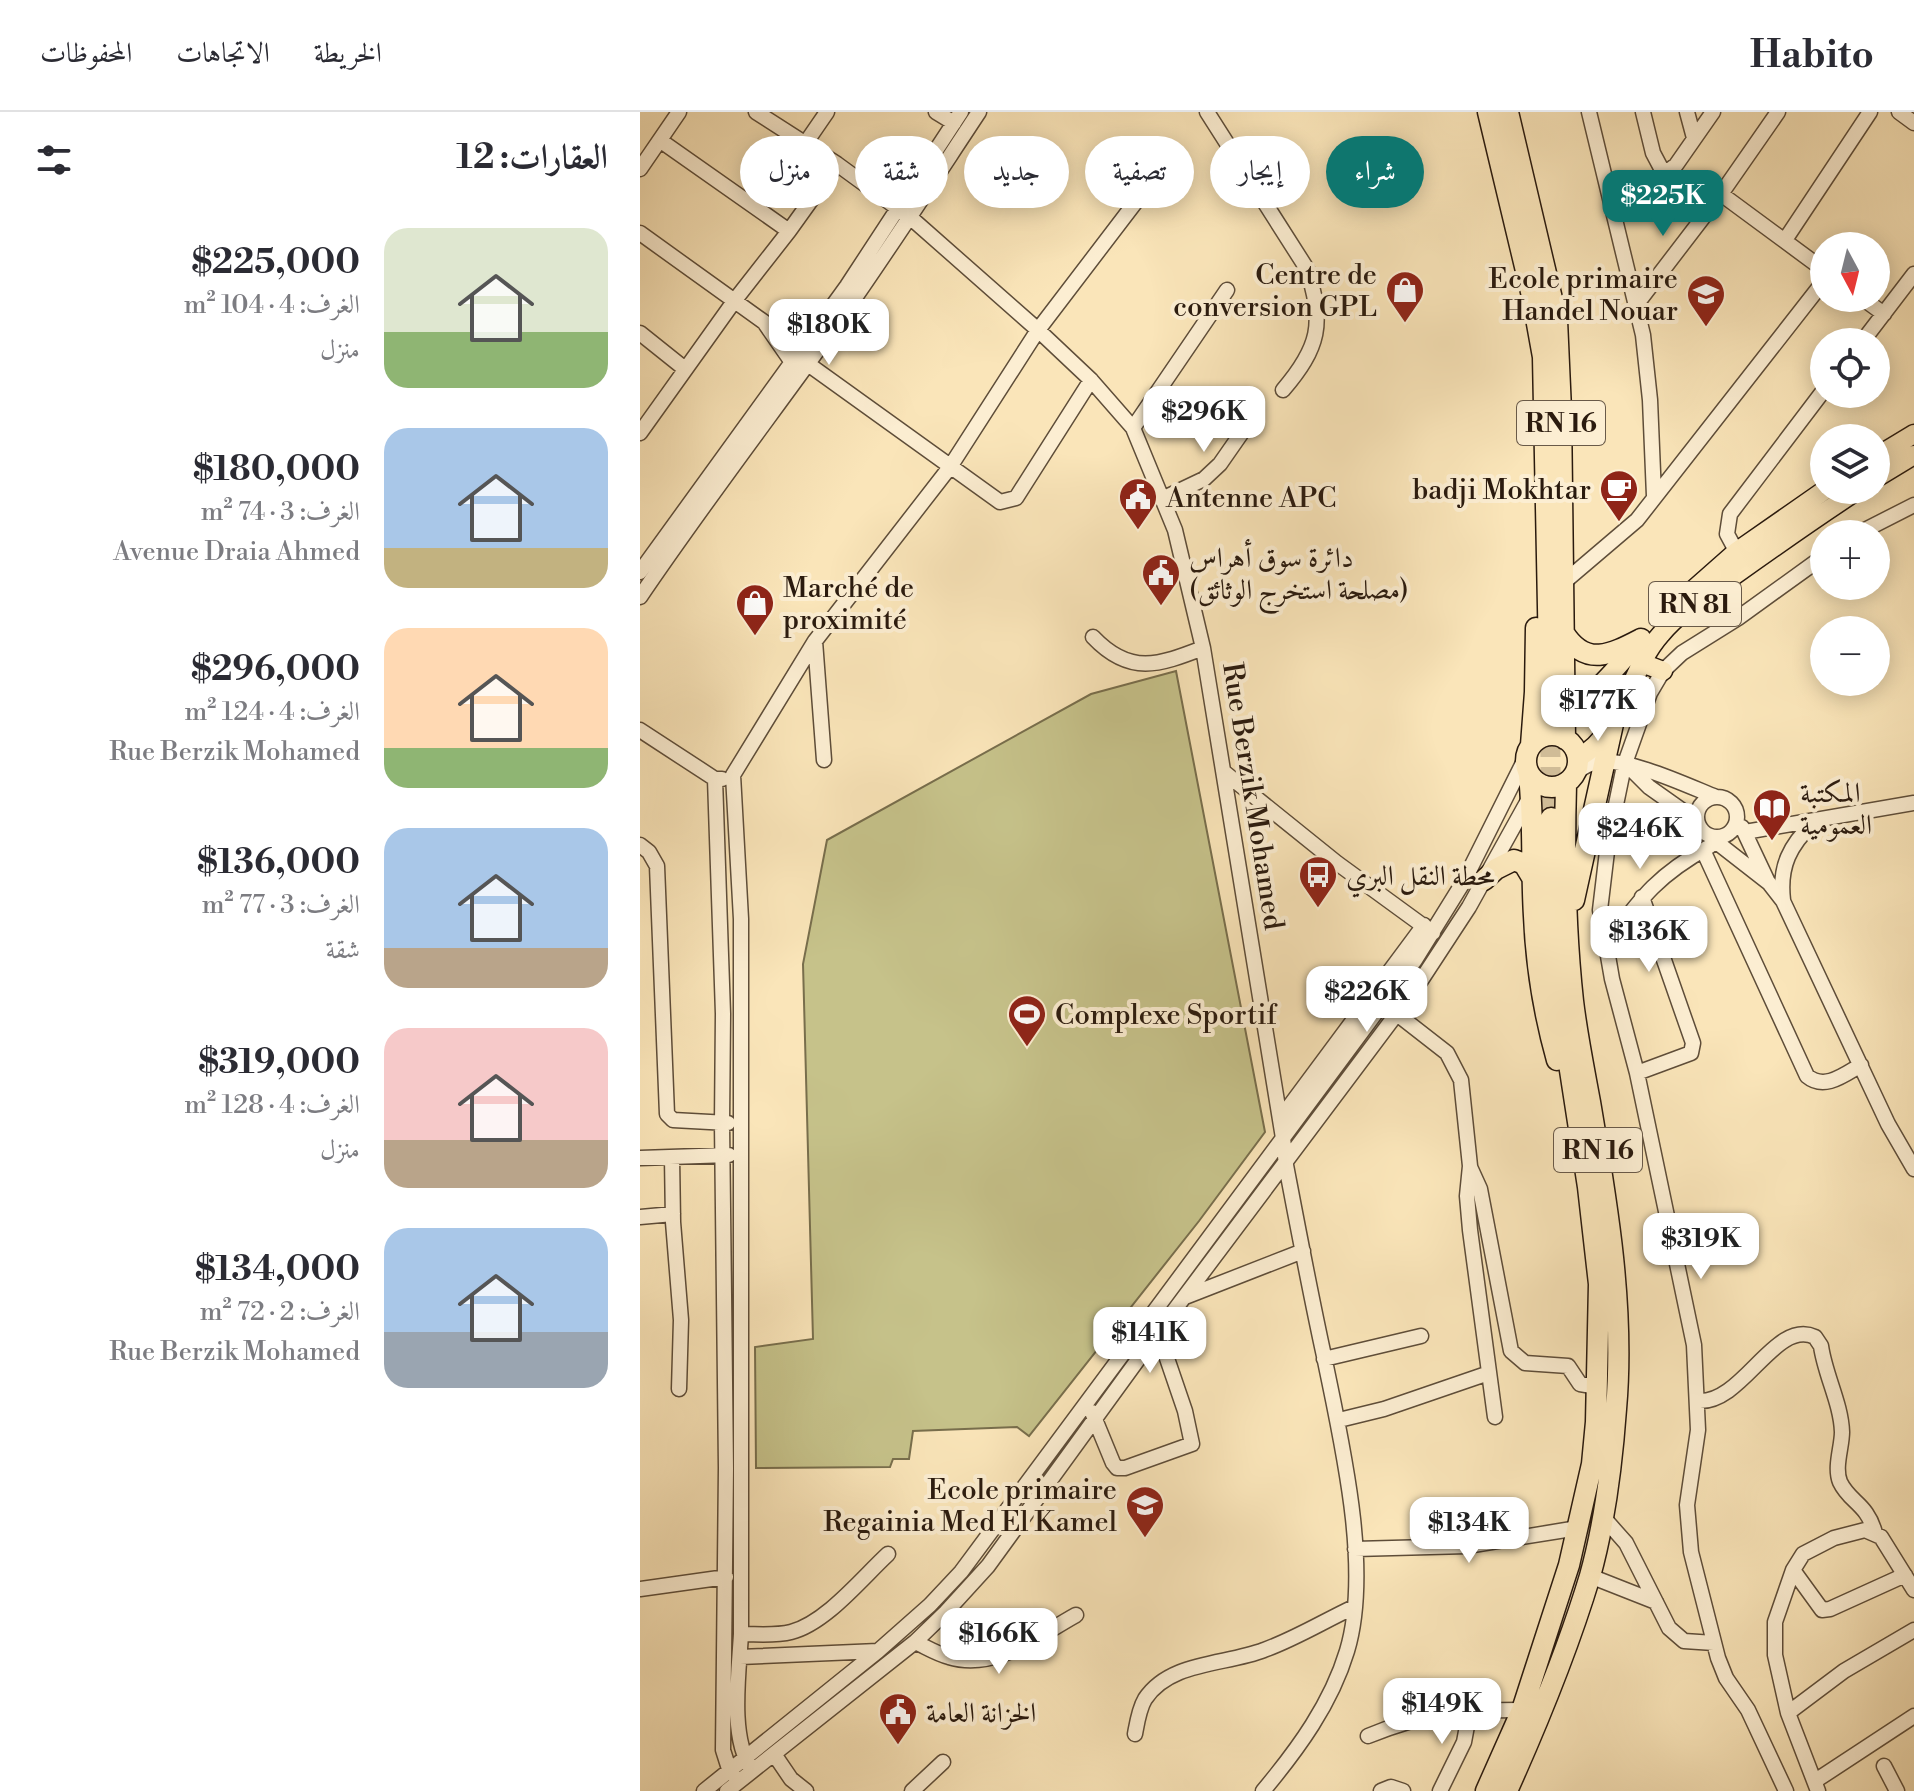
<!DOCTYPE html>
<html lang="ar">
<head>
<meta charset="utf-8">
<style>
  body { margin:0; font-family:"Libre Bodoni",Amiri,serif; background:#f7f7f7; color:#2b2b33; direction:rtl; height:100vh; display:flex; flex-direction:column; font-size:30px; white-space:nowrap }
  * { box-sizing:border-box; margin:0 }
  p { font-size:26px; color:#7c7c81 }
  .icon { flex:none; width:44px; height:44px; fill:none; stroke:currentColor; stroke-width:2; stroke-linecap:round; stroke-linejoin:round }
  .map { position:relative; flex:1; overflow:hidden; direction:ltr }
  .side { display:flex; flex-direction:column; background:#fff; width:640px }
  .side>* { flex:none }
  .hud { position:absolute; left:24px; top:24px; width:760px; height:72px; direction:rtl; display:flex; gap:16px }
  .needle { width:52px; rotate:173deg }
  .buttons { position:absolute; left:1170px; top:120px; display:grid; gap:16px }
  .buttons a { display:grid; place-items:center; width:80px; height:80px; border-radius:50%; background:#fff; box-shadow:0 4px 20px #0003; font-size:40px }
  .price { position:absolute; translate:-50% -68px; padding:0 18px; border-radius:16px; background:#fff; color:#222; font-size:26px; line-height:52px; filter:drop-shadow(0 2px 4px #0008) }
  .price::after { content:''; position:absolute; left:50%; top:48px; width:24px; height:18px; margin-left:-12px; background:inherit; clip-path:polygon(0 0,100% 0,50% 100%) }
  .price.selected { background:#0f766e; color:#fff }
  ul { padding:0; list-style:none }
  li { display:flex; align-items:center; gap:24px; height:200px; padding:0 32px }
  li span { display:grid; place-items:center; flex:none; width:224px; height:160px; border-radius:24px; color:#555 }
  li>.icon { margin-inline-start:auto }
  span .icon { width:96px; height:96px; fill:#fffc; stroke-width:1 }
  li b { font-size:34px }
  h2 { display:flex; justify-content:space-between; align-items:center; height:96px; padding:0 32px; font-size:34px }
  .tag { padding:0 28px; border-radius:36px; background:#fff; box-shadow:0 4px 20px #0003; font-size:28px; line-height:72px }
  .tag.selected { background:#0f766e; color:#fff }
  header { display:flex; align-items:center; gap:48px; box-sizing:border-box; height:112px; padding:0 40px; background:#fff; border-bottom:2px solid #e1e1e2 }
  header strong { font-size:38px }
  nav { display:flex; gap:44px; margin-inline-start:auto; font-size:28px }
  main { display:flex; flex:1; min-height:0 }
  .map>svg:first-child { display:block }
  .green { fill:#c6c28a; stroke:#786e4c; stroke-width:2 }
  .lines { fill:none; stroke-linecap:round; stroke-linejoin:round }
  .highway-tunnel { stroke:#d0bc97; stroke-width:20; stroke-dasharray:20 10; stroke-linecap:butt }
  .minor-casing { stroke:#5e4d39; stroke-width:17 }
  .major-casing { stroke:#2a1a0e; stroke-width:21 }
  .highway-casing { stroke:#2a1a0e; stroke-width:23 }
  .minor { stroke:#fceed2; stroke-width:14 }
  .major { stroke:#fae5b9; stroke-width:18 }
  .highway { stroke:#fae5b9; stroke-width:20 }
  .labels { text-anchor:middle; stroke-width:8; stroke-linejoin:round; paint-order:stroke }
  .shield { fill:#fceed2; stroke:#695a49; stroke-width:2 }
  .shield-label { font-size:26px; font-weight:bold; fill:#2a1a0e }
  .poi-label { font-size:28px; fill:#2a1a0e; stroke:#fceed2; text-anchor:start }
  .street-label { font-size:28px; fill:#2a1a0e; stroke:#fceed2 }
</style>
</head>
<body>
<header>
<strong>Habito</strong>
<nav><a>الخريطة</a><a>الاتجاهات</a><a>المحفوظات</a></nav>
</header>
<main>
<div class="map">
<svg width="1274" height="1679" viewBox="0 0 1274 1679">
  <rect width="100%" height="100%" fill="#fae5b9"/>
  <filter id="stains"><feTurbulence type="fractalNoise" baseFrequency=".0025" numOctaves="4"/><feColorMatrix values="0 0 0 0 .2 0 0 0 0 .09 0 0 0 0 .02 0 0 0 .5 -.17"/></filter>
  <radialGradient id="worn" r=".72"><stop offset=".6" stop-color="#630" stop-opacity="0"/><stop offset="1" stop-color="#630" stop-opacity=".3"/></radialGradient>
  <!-- green -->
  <path class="green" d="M536,559L625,1020L559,1109L389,1324L377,1315L273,1319L269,1347H253L250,1355L116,1356L115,1235L173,1227L163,852L187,728L451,582Z"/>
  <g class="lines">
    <!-- highway-tunnel -->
    <path class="highway-tunnel" d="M910,595L911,706"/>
    <defs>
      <path id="minor" d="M116,0L197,52L271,106L398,218L451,268L493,316L535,418L563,536L643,1026L646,1053C658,1116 670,1180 684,1244C701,1328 732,1456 707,1539C691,1592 658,1637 623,1679
        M296,0L314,11
        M567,0L667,157C685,211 679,236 643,278
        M949,0L1003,223L1010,288L1014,384
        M1003,0L1013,41L1022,58L1028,59L1036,53L1073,0
        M1047,0L1054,26
        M1259,0L1274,11
        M165,32L187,0
        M0,57L39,0
        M1081,82L1184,158
        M149,119L197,52
        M0,121L124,210L151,249
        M1145,128L1230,0
        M1222,186L1244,202
        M996,193L1081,82L1138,0
        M0,221L45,257
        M1222,230L1274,162
        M168,252L360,390L376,386L451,268
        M493,316L587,178
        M0,321L95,188L149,119L21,29
        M522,387L564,367L580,352L612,306
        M1217,422L1274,393
        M1101,448L1087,422L1090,402L1184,278
        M0,460L207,174L321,0
        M923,471L997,408L1184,169
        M0,485C65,389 136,297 203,203C250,136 294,68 339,0
        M453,525C490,564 519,553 563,536
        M175,529L184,648
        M0,618L75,667H82
        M989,655L1009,675L1057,709
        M584,660L697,751L793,821
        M935,661C943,655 949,651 958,650C989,646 1046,673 1076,685
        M75,667L83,902L82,1011L86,1356L83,1638L89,1657L94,1664
        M1057 705a20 20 0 1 1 40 0a20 20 0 1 1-40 0Z
        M1102,715L1127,768
        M1105,720L1274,691
        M1070,725L1129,771L1143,789L1248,1012L1274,1057
        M0,733L9,740L17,754L27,1002L33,1008L88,1011
        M1063,738L1167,964C1185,979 1205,962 1221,953
        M1143,788C1139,754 1150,733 1174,710
        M965,834C1001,786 1016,764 1070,734
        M757,902L807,941L821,968L830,1054L827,1084L830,1118L855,1305
        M997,961L1051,941L1053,931L1002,785
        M640,1007L784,813
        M32,1045L33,1110L41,1208L39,1277
        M0,1046L89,1043
        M830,1055L840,1077L871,1239L885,1251L928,1254L940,1272L958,1275
        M0,1105L33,1102
        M545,1185L663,1139
        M684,1247L781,1224
        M1058,1289C1103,1292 1135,1206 1175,1225L1181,1234C1185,1263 1201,1291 1202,1320C1202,1335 1194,1355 1200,1370C1210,1391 1227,1391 1235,1421
        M452,1300L473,1351L477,1356H485L552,1332L545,1299L518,1220
        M699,1308L744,1297L849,1261
        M963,1405L986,1431L1029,1516L1044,1529L1074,1531
        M715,1437L827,1434L938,1416
        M1153,1458L1182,1498L1190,1497L1265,1463
        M950,1464L1016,1490
        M0,1477L86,1465
        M101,1522C118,1522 135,1524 151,1520C186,1511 222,1466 248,1442
        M275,1530C286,1535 297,1542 309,1545C355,1559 398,1524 436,1503
        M100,1545L238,1539
        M1148,1601L1204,1559L1274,1518
        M495,1622C497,1611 499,1597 505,1587C530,1549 586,1553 624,1538C655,1527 684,1509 714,1495
        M728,1624C786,1600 821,1598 882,1598
        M134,1642L151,1667L166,1679
        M1244,1654L1257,1679
        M112,1657C89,1627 99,1559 101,1522V807L93,663L175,529L310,355L398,218L501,83
        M1175,1669L1274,1604
        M64,1679L238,1539L290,1493L321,1460L775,848L824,769L886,645
        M87,1679L275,1530L306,1500L348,1454L518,1220L776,876L829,795L890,685
        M272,1679L303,1650
        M741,1679L751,1675L763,1679
        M800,1679L824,1630L830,1598
        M1146,1679L1108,1598L1086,1566L1078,1546L1051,1440L1047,1393L1058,1318L1054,1233L997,961L972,867L960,798L968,731L984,654L1010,581L1023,559L1042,541L1098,506L1184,444
        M1178,1679L1148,1601L1135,1543V1510L1153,1458L1163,1442L1194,1426L1225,1418L1241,1425L1274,1478"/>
      <path id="major" d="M1236,345L1274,322
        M1236,366L1274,343
        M1036,493L1096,440L1185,378
        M1002,551L1023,559
        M893,620C939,600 969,566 1000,528
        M938,646C985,620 987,560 1021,522C1040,499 1068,482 1092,465C1134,435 1175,406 1218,378"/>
      <path id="highway" d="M848,0L892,184L903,245L910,595
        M868,0L917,208L921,298L925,627
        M924,521C946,556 972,542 1001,527
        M886 649a26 26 0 1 1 52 0a26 26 0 1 1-52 0Z
        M891,633L895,580L896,516
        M889,663C894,710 891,756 894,804C896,852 904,902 917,948
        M844,768L856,757L874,748L884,752L893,767
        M934,788L973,612
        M846,1679L882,1598L929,1453L952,1352L956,1310L959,1172L948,1075L913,848L909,772L911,706
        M867,1679C898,1610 928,1537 950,1464C965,1410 972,1353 976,1297C985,1195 967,1091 950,990C944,957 937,923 933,889C925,816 924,745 926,672"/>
    </defs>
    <!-- minor casing -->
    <use href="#minor" class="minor-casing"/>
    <!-- major casing -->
    <use href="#major" class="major-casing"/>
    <!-- highway casing -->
    <use href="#highway" class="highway-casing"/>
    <!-- minor -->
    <use href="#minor" class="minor"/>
    <!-- major -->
    <use href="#major" class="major"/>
    <!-- highway -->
    <use href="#highway" class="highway"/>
  </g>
  <!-- icons -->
  <defs>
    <symbol id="shop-pin" viewBox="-11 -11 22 30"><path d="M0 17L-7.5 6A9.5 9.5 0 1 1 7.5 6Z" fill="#8f2418" stroke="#fceed2"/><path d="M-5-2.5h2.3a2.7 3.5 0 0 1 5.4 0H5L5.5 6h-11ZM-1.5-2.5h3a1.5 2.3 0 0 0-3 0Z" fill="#fff"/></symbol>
    <symbol id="school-pin" viewBox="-11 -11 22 30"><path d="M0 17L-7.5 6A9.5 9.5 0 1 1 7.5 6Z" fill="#8f2418" stroke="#fceed2"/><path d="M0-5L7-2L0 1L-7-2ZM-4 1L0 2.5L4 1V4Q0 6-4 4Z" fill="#fff"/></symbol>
    <symbol id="cafe-pin" viewBox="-11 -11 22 30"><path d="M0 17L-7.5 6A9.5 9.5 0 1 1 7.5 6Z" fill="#8f2418" stroke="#fceed2"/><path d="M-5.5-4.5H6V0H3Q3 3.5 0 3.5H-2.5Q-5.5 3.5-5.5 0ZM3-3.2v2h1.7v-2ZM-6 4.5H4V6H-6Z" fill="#fff"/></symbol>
    <symbol id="civic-pin" viewBox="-11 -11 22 30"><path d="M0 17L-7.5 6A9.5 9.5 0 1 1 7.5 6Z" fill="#8f2418" stroke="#fceed2"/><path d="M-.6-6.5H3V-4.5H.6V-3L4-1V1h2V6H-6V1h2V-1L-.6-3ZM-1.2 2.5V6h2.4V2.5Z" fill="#fff"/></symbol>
    <symbol id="library-pin" viewBox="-11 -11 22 30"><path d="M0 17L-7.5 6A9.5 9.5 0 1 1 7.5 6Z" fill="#8f2418" stroke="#fceed2"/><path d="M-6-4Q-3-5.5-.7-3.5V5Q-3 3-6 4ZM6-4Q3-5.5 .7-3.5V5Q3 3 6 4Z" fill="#fff"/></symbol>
    <symbol id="bus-pin" viewBox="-11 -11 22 30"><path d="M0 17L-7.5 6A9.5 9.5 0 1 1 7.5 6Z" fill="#8f2418" stroke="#fceed2"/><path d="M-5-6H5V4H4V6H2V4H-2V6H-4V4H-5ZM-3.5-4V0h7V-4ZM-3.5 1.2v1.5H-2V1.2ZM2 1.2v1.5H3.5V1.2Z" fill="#fff"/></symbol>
    <symbol id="stadium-pin" viewBox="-11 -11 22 30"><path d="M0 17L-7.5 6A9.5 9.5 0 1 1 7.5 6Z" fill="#8f2418" stroke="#fceed2"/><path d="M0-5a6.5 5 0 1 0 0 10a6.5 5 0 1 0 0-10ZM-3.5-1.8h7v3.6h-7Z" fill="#fff"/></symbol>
  </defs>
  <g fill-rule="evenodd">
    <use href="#shop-pin" x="743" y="156" width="44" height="60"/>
    <use href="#school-pin" x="1044" y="160" width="44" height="60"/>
    <use href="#cafe-pin" x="957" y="355" width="44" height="60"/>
    <use href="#civic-pin" x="476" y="363" width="44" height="60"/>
    <use href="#civic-pin" x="499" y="439" width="44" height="60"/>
    <use href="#shop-pin" x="93" y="469" width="44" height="60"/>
    <use href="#library-pin" x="1110" y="674" width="44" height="60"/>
    <use href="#bus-pin" x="656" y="741" width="44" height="60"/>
    <use href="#stadium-pin" x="365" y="880" width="44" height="60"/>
    <use href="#school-pin" x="483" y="1371" width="44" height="60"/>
    <use href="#civic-pin" x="236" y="1578" width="44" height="60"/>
  </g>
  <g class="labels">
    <!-- shield labels -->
    <g class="shield">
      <rect x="877" y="289" width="88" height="44" rx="6"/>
      <rect x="1009" y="470" width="92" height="44" rx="6"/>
      <rect x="914" y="1016" width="88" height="44" rx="6"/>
    </g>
    <g class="shield-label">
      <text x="921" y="320">RN 16</text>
      <text x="1055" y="501">RN 81</text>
      <text x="958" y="1047">RN 16</text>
    </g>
    <!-- poi labels -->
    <g class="poi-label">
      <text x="737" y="172" text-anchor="end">Centre de<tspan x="737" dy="32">conversion GPL</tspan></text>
      <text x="1038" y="176" text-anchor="end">Ecole primaire<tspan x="1038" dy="32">Handel Nouar</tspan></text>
      <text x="951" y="387" text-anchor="end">badji Mokhtar</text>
      <text x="526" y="395">Antenne APC</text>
      <text x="549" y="455">دائرة سوق أهراس<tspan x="549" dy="32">(مصلحة استخرج الوثائق)</tspan></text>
      <text x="143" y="485">Marché de<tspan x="143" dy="32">proximité</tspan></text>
      <text x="1160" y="690">المكتبة<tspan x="1160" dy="32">العمومية</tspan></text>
      <text x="706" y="773">محطة النقل البري</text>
      <text x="415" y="912">Complexe Sportif</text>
      <text x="477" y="1387" text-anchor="end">Ecole primaire<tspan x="477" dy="32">Regainia Med El Kamel</tspan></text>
      <text x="286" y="1610">الخزانة العامة</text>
    </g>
    <!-- street labels -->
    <g class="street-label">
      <text transform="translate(614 684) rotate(81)" y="10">Rue Berzik Mohamed</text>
    </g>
  </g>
  <rect width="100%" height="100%" filter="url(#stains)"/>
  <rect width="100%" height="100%" fill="url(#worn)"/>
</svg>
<div class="buttons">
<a><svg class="needle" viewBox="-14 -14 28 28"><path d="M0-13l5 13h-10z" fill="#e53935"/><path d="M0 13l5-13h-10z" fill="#7c7c81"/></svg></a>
<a><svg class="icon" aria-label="locate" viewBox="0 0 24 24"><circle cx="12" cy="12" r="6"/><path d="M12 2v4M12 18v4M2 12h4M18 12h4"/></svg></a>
<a><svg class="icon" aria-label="layers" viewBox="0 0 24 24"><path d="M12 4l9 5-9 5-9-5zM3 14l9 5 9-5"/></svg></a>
<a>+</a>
<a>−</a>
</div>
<b class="price selected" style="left:1023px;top:126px">$225K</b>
<b class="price" style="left:189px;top:255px">$180K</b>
<b class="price" style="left:564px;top:342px">$296K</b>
<b class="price" style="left:958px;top:631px">$177K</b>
<b class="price" style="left:1000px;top:759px">$246K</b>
<b class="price" style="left:1009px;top:862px">$136K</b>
<b class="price" style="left:727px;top:922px">$226K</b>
<b class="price" style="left:1061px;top:1169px">$319K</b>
<b class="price" style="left:510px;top:1263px">$141K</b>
<b class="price" style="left:829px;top:1453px">$134K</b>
<b class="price" style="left:359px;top:1564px">$166K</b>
<b class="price" style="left:802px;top:1634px">$149K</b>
<div class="hud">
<a class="tag selected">شراء</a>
<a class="tag">إيجار</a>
<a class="tag">تصفية</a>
<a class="tag">جديد</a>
<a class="tag">شقة</a>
<a class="tag">منزل</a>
</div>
</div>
<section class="side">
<h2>العقارات: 12<svg class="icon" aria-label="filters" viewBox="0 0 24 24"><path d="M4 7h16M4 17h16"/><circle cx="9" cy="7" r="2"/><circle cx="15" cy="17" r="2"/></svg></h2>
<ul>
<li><span style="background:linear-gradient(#dfe7d0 65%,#8fb573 0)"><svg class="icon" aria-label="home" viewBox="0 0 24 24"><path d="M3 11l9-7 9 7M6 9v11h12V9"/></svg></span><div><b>$225,000</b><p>الغرف: 4 · 104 m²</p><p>منزل</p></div></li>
<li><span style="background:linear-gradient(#a9c7e8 75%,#c2b280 0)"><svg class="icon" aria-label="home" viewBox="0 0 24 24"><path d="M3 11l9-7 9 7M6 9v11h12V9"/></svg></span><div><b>$180,000</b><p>الغرف: 3 · 74 m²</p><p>Avenue Draia Ahmed</p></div></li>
<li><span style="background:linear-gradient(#ffd9b3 75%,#8fb573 0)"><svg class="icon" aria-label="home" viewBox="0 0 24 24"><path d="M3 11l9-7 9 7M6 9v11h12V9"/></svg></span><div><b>$296,000</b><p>الغرف: 4 · 124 m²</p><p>Rue Berzik Mohamed</p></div></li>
<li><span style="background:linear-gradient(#a9c7e8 75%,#b9a48a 0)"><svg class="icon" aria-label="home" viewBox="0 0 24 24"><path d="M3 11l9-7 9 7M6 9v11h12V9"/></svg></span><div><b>$136,000</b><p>الغرف: 3 · 77 m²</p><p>شقة</p></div></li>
<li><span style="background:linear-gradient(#f6c9c9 70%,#b9a48a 0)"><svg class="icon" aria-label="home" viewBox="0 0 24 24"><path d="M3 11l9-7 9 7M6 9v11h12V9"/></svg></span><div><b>$319,000</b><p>الغرف: 4 · 128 m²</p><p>منزل</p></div></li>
<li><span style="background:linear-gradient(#a9c7e8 65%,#9aa5b1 0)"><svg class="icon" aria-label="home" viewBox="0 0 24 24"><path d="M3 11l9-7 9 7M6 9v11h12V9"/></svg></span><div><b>$134,000</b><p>الغرف: 2 · 72 m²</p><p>Rue Berzik Mohamed</p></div></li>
</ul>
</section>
</main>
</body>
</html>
